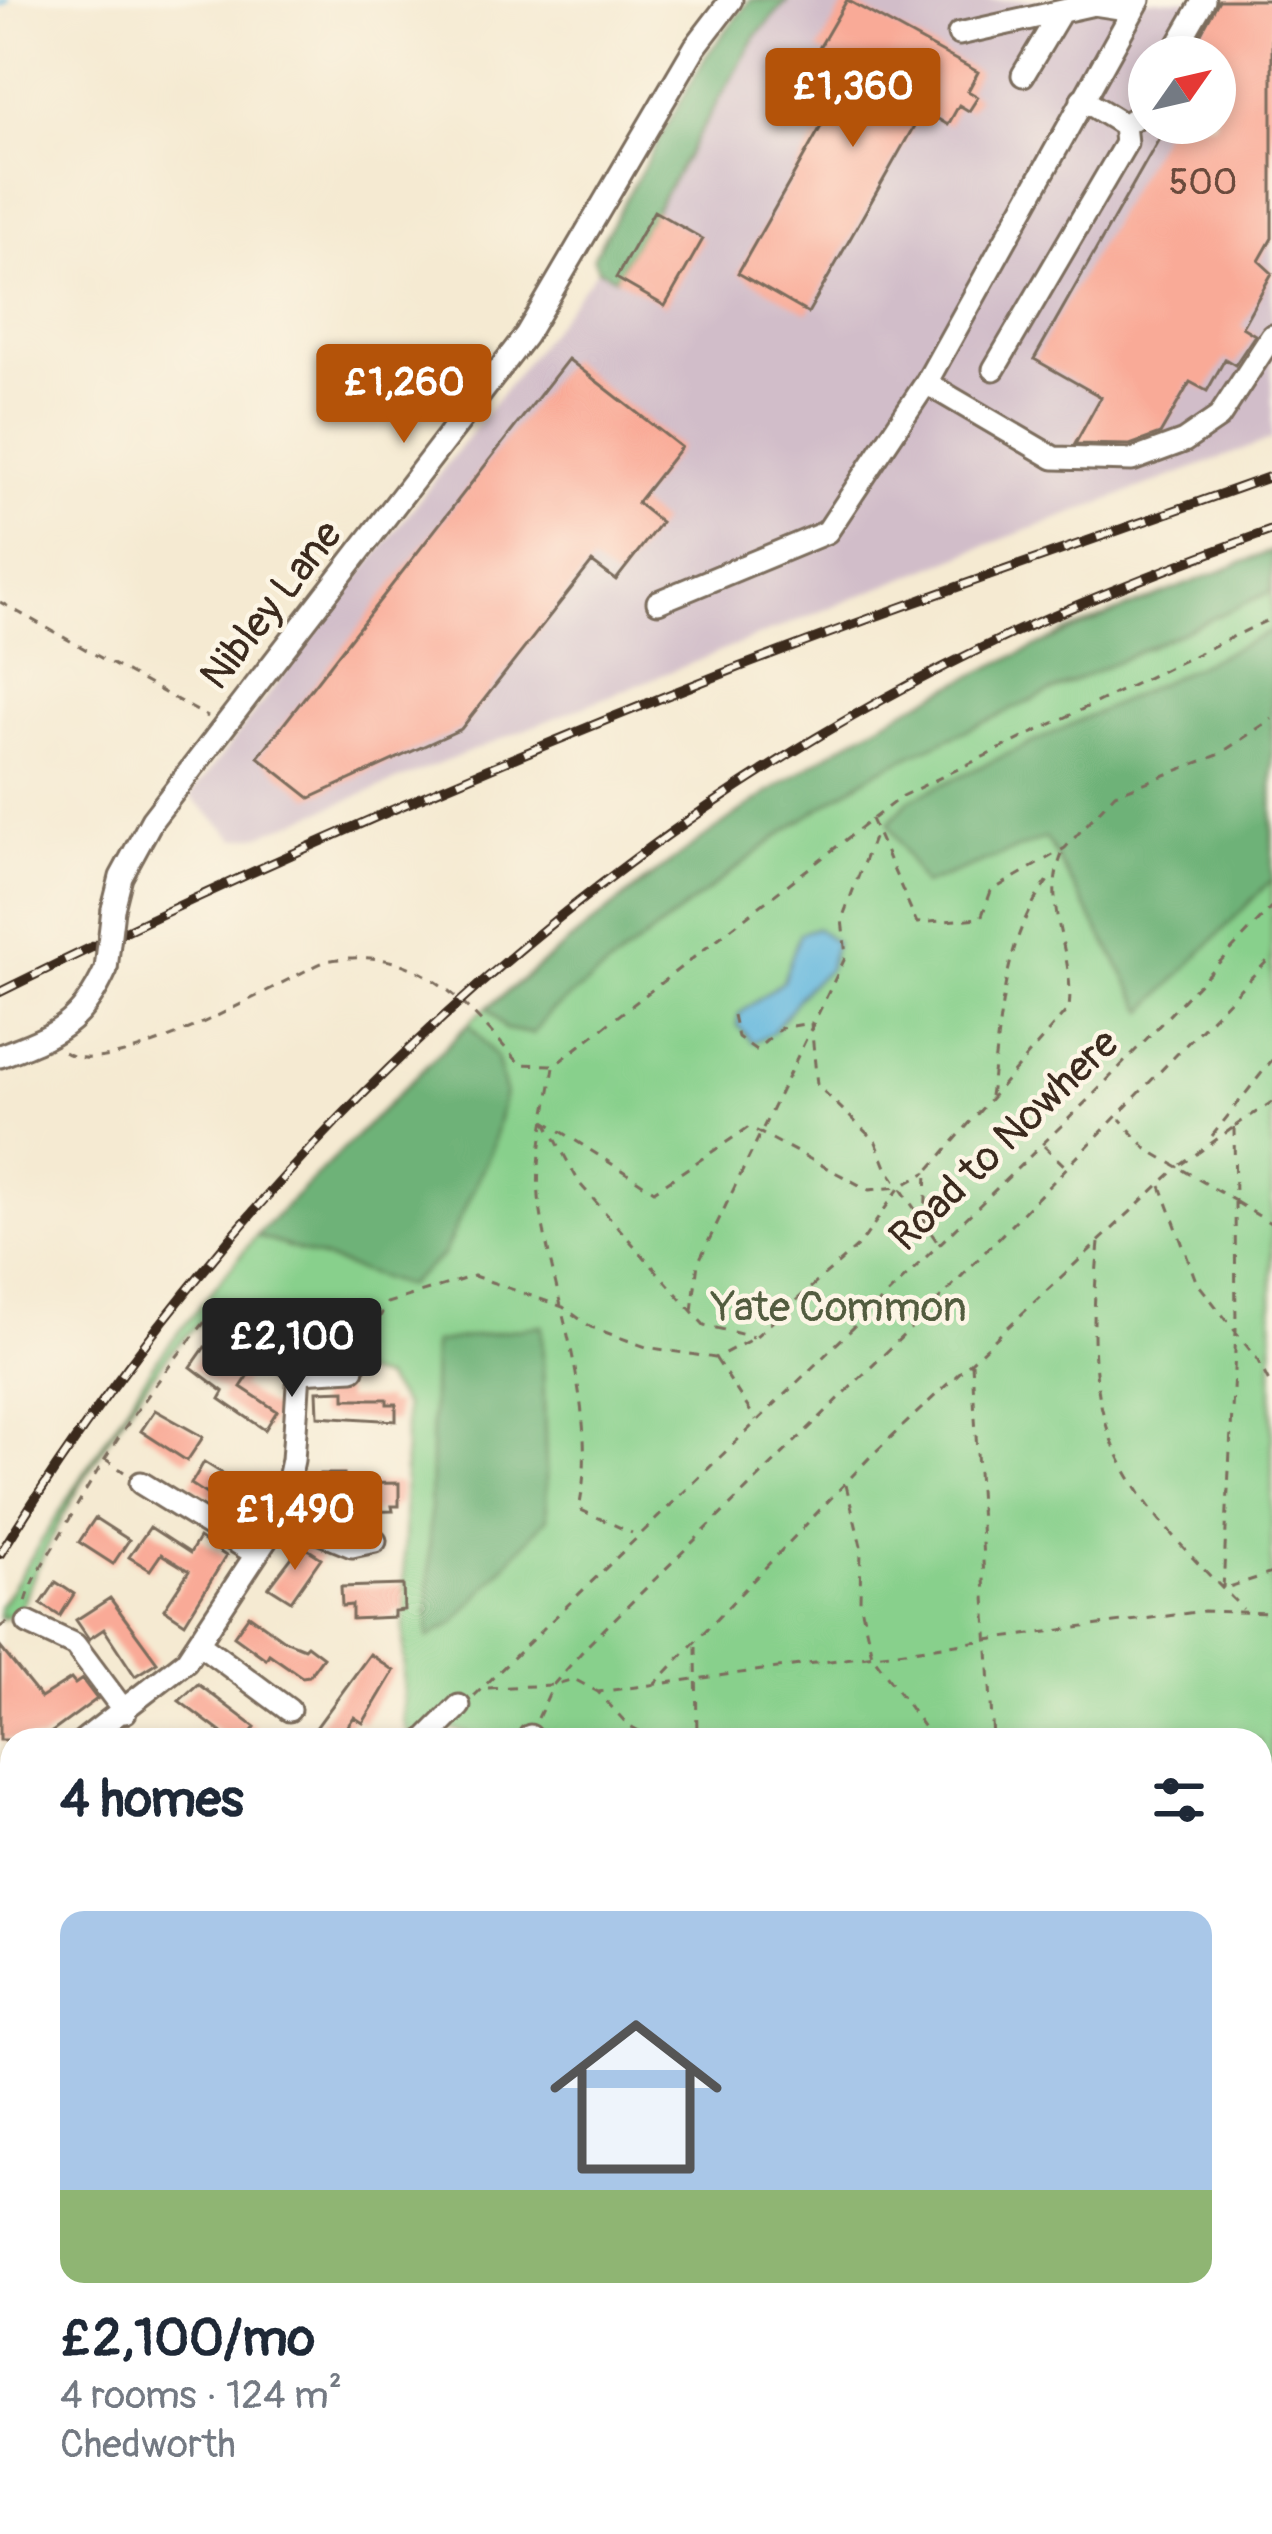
<!DOCTYPE html>
<html lang="en">
<head>
<meta charset="utf-8">
<style>
  body { margin:0; font-family:Pangolin,sans-serif; background:#f6f6f7; color:#1f2937; height:100vh; display:flex; flex-direction:column; font-size:45px; white-space:nowrap }
  * { box-sizing:border-box; margin:0 }
  p { font-size:39px; color:#747a83 }
  .icon { flex:none; width:66px; height:66px; fill:none; stroke:currentColor; stroke-width:2; stroke-linecap:round; stroke-linejoin:round }
  .map { position:relative; flex:1; overflow:hidden }
  .sheet { position:absolute; left:0px; top:1728px; width:1272px; height:807px; display:flex; flex-direction:column; background:#fff; border-radius:36px 36px 0 0; box-shadow:0 6px 18px #0003 }
  .sheet>* { flex:none }
  .needle { width:78px; rotate:56deg }
  .controls { position:absolute; left:1128px; top:36px; display:grid; gap:24px }
  .controls a { display:grid; place-items:center; width:108px; height:108px; border-radius:50%; background:#fff; box-shadow:0 6px 18px #0003; font-size:60px }
  .price { position:absolute; translate:-50% -102px; padding:0 27px; border-radius:12px; background:#b45309; color:#fff; font-size:39px; line-height:78px; filter:drop-shadow(0 3px 6px #0008) }
  .price::after { content:''; position:absolute; left:50%; top:72px; width:36px; height:27px; margin-left:-18px; background:inherit; clip-path:polygon(0 0,100% 0,50% 100%) }
  .price.selected { background:#222; color:#fff }
  ul { padding:0; list-style:none }
  li { display:grid; align-content:center; gap:24px; height:636px; padding:0 60px }
  li span { display:grid; place-items:center; height:372px; border-radius:24px; color:#555 }
  li>.icon { margin-inline-start:auto }
  span .icon { width:216px; height:216px; fill:#fffc; stroke-width:1 }
  li b { font-size:51px }
  h2 { display:flex; justify-content:space-between; align-items:center; height:144px; padding:0 60px; font-size:51px }
  .map>svg:first-child { display:block }
  .industrial { fill:#d1bdc9; fill-rule:evenodd }
  .green { fill:#88d08c; stroke:#627d55; stroke-width:3 }
  .forest { fill:#6eb278; stroke:#546e4b; stroke-width:3 }
  .water { fill:#62b7de; stroke:#4e707e; stroke-width:3 }
  .lines { fill:none; stroke-linecap:round; stroke-linejoin:round }
  .stream { stroke:#62b7de; stroke-width:6 }
  .building { fill:#f9aa97 }
  .minor-casing { stroke:#7c6d5d; stroke-width:27 }
  .path { stroke:#7c6d5d; stroke-width:3; stroke-dasharray:9 9; stroke-linecap:butt }
  .minor { stroke:#fff; stroke-width:21 }
  .rail-casing { stroke:#3b2a1e; stroke-width:10 }
  .rail { stroke:#fcf5e5; stroke-width:6; stroke-dasharray:18; stroke-linecap:butt }
  .minor-bridge-casing { stroke:#7c6d5d; stroke-width:27; stroke-linecap:butt }
  .minor-bridge { stroke:#fff; stroke-width:21 }
  .labels { text-anchor:middle; stroke-width:9; stroke-linejoin:round; paint-order:stroke }
  .number-label { font-size:36px; fill:#6a4a3c }
  .street-label { font-size:42px; fill:#3b2a1e; stroke:#fcf5e5 }
  .park-label { font-size:42px; fill:#525c3f; stroke:#fcf5e5 }
</style>
</head>
<body>
<div class="map">
<svg width="1272" height="2534" viewBox="0 0 1272 2534">
  <rect width="100%" height="100%" fill="#fcf5e5"/>
  <filter id="ink" filterUnits="userSpaceOnUse"><feTurbulence type="fractalNoise" baseFrequency=".00833" numOctaves="2"/><feDisplacementMap in="SourceGraphic" scale="24" xChannelSelector="R" yChannelSelector="G"/><feConvolveMatrix kernelMatrix="1 2 1 2 8 2 1 2 1" color-interpolation-filters="sRGB"/></filter>
  <filter id="wash" filterUnits="userSpaceOnUse"><feTurbulence type="fractalNoise" baseFrequency=".004" numOctaves="4" result="noise"/><feDisplacementMap in="SourceGraphic" scale="48" xChannelSelector="R" yChannelSelector="G"/><feGaussianBlur stdDeviation="2.7" result="paint"/><feColorMatrix in="noise" values="0 0 0 0 0 0 0 0 0 0 0 0 0 0 0 0 0 1.4 0 .05"/><feComposite in="paint" operator="in"/></filter>
  <g filter="url(#wash)">
    <rect width="100%" height="100%" fill="#f5ead2"/>
    <!-- industrial -->
    <path class="industrial" d="M788,0H1272V439L982,547L261,835L236,839L190,796L598,269L616,278L756,36ZM1149,57H1215V123H1149Z"/>
    <!-- green -->
    <path class="green" d="M1272,551V1846L1260,1845V1740H490L438,1725L408,1735L403,1720L405,1407L384,1379L362,1374L355,1356L302,1363L236,1318L214,1313C151,1351 42,1540 20,1611L0,1619V1607L152,1366L256,1236L476,1016L656,872L841,746L1065,632Z"/>
    <!-- forest -->
    <path class="forest" d="M750,0H788L756,36L616,278L598,269L593,257L706,56Z
      M1272,551V591L877,771L785,831L550,1012L533,1034L505,1029L488,1008C601,916 715,822 840,747C975,665 1126,608 1272,551Z
      M1272,631V879L1145,1011L1046,838L923,885L889,823L909,800Z
      M469,1024L496,1057L505,1092L492,1149L443,1255L406,1286L256,1236Z
      M542,1325L547,1518L454,1623L428,1638L433,1343Z"/>
    <!-- water -->
    <path class="water" d="M816,928L836,942L828,970L807,987L773,1032L753,1042L737,1025L739,1014L783,981L800,933Z"/>
    <g class="lines">
      <!-- stream -->
      <path class="stream" d="M0,4L6,0"/>
    </g>
    <g id="blocks">
      <!-- building -->
      <path class="building" d="M847,0L978,72L968,91L978,97L969,111L959,105L948,125L923,110L808,313L738,273L853,70L818,50Z
        M1219,0H1272V238L1259,261L1272,273L1242,327L1255,335L1235,365L1225,359L1207,391L1190,382L1160,434L1130,445L1075,444L1101,397L1034,359L1168,123H1215V57H1188Z
        M654,211L703,239L665,306L616,278Z
        M568,359L681,447L637,503L661,522L616,580L592,562L461,729L310,798L258,757Z
        M205,1347L249,1375L241,1387L277,1411L265,1430L220,1399L224,1392L191,1367Z
        M345,1390V1399H387V1404H396V1421L318,1416L317,1391Z
        M155,1410L203,1437L187,1461L141,1431Z
        M204,1462L257,1495L246,1513H218L223,1505L191,1484Z
        M320,1474H344V1484L399,1483V1506H392L393,1511L310,1513L309,1482H320Z
        M95,1518L129,1540L113,1564L79,1542Z
        M150,1527L190,1553L199,1538L226,1556L185,1623L164,1609L189,1571L161,1554L150,1570L129,1557Z
        M301,1545L321,1558L291,1601L269,1587Z
        M56,1582L74,1594L60,1616L41,1604Z
        M403,1585L404,1610L394,1611V1617L352,1619V1605L342,1606L341,1587Z
        M110,1598L157,1662L135,1676L104,1629L89,1639L76,1620Z
        M249,1615L284,1640L304,1648L307,1645L323,1657L309,1676L302,1677L269,1654L266,1659L234,1636Z
        M0,1647L41,1698L71,1679L75,1684L82,1679L97,1699L41,1740H0Z
        M370,1654L394,1671L363,1723L354,1717L338,1740H307Z
        M198,1684L255,1727L246,1740H231L179,1701Z"/>
    </g>
  </g>
  <g filter="url(#ink)">
    <use href="#blocks" fill-opacity="0" stroke="#7c6d5d" stroke-width="3"/>
    <g class="lines">
      <defs>
        <path id="minor" d="M959,34L1094,4L1133,10
          M1171,57L1204,0
          M1023,75L1060,13
          M1124,125L1138,116L1149,97
          M994,369L1126,143L1124,125L1082,99
          M926,383L1054,458L1132,460L1184,441L1219,417L1272,336
          M658,602L827,532L926,383L1139,0
          M113,909L121,877L152,820L526,335L695,47L731,0
          M0,1056C56,1035 81,1025 106,969
          M255,1343L299,1372L353,1369
          M141,1483L256,1554
          M281,1517L352,1546L375,1541
          M28,1623L75,1645L125,1712
          M200,1644L289,1710
          M84,1740L186,1661L281,1517L293,1460L299,1372
          M425,1740L459,1706
          M529,1740L530,1736
          M0,1843L12,1813
          M1260,1870L1272,1872
          M0,1890L12,1907
          M0,1991L12,1982
          M1260,2066L1272,2081
          M0,2192L12,2177
          M0,2263L10,2270
          M0,2370L12,2355
          M0,2419L12,2429
          M1260,2484L1272,2477
          M716,2523L720,2534
          M762,2523L763,2534
          M994,2523L998,2534
          M275,2534L293,2523
          M1198,2534L1209,2523"/>
      </defs>
      <!-- minor casing -->
      <use href="#minor" class="minor-casing"/>
      <!-- path -->
      <path class="path" d="M0,602L208,717
        M871,819L917,923L981,918L991,891L1065,848L1115,794L1218,755L1272,719
        M733,1015L738,1037L756,1050L781,1028L811,1023L817,1085L876,1142L886,1167L938,1243
        M64,1052C112,1084 273,984 326,961C421,943 462,1001 520,1064L555,1065L902,796L1272,618
        M554,1067C547,1111 534,1162 540,1206C554,1304 600,1409 579,1509L632,1533
        M990,1096C1001,1021 1002,938 1050,878
        M545,1121L654,1191L749,1127L869,1190L898,1187
        M546,1122L580,1184L704,1325L753,1337
        M1235,1126L1272,1102
        M1234,1127L1235,1201L1178,1167Z
        M1212,1136L1272,1060
        M1044,1146L1067,1168
        M1161,1186L1196,1281L1257,1359L1272,1388
        M1235,1201L1236,1331L1223,1589L1272,1573
        M1236,1202L1272,1224
        M925,1222L927,1172L1069,1008C1076,951 1038,905 1064,850
        M1099,1243C1080,1432 1112,1479 1243,1609
        M692,1311L698,1263L846,956L842,919L875,833
        M362,1352L387,1303L474,1276L563,1307L591,1327L646,1347L715,1358L754,1338L861,1243L900,1187L927,1172
        M716,1359L756,1420
        M972,1363L993,1740
        M104,1458L124,1472
        M846,1485L861,1546L860,1601L872,1655L933,1740
        M26,1602C34,1574 50,1553 65,1527C107,1451 153,1383 209,1317L239,1325
        M0,1627L9,1621
        M696,1646L697,1740
        M653,1686L870,1457L1178,1167L1147,1149L1120,1119
        M488,1688L553,1685L574,1679L598,1692
        M474,1696L1093,1095L1272,907
        M538,1718L553,1685L588,1645L919,1320L1272,956
        M655,1740L628,1725L598,1692L1204,1611L1272,1613
        M1260,1805H1272
        M1260,1929L1272,1930
        M0,2025L12,2015
        M1260,2327L1272,2373
        M0,2463L12,2461
        M0,2505L12,2503
        M142,2523L148,2534
        M673,2523L677,2534
        M1092,2523L1101,2534
        M159,2534L166,2523
        M607,2534L618,2523
        M810,2534L822,2523
        M1125,2534L1145,2523"/>
      <!-- minor -->
      <use href="#minor" class="minor"/>
      <defs>
        <path id="rail" d="M0,992C236,875 479,769 724,673C905,603 1090,541 1272,476
          M0,1554C245,1161 589,832 1011,634C1097,595 1184,562 1272,530"/>
      </defs>
      <!-- rail casing -->
      <use href="#rail" class="rail-casing"/>
      <!-- rail -->
      <use href="#rail" class="rail"/>
      <defs>
        <path id="minor-bridge" d="M106,969L113,909"/>
      </defs>
      <!-- minor-bridge casing -->
      <use href="#minor-bridge" class="minor-bridge-casing"/>
      <!-- minor-bridge -->
      <use href="#minor-bridge" class="minor-bridge"/>
    </g>
  </g>
  <g class="labels">
    <!-- number labels -->
    <g class="number-label">
      <text x="1203" y="194">500</text>
    </g>
    <!-- street labels -->
    <g class="street-label">
      <text transform="translate(270 604) rotate(-52)" y="15">Nibley Lane</text>
      <text transform="translate(1003 1139) rotate(-44)" y="15">Road to Nowhere</text>
    </g>
    <!-- park labels -->
    <g class="park-label">
      <text x="839" y="1321">Yate Common</text>
    </g>
  </g>
</svg>
<div class="controls">
<a><svg class="needle" viewBox="-14 -14 28 28"><path d="M0-13l5 13h-10z" fill="#e53935"/><path d="M0 13l5-13h-10z" fill="#747a83"/></svg></a>
</div>
<b class="price" style="left:853px;top:150px">£1,360</b>
<b class="price" style="left:404px;top:446px">£1,260</b>
<b class="price selected" style="left:292px;top:1400px">£2,100</b>
<b class="price" style="left:295px;top:1573px">£1,490</b>
<section class="sheet">
<h2>4 homes<svg class="icon" aria-label="filters" viewBox="0 0 24 24"><path d="M4 7h16M4 17h16"/><circle cx="9" cy="7" r="2"/><circle cx="15" cy="17" r="2"/></svg></h2>
<ul>
<li><span style="background:linear-gradient(#a9c7e8 75%,#8fb573 0)"><svg class="icon" aria-label="home" viewBox="0 0 24 24"><path d="M3 11l9-7 9 7M6 9v11h12V9"/></svg></span><div><b>£2,100/mo</b><p>4 rooms · 124 m²</p><p>Chedworth</p></div></li>
</ul>
</section>
</div>
</body>
</html>
